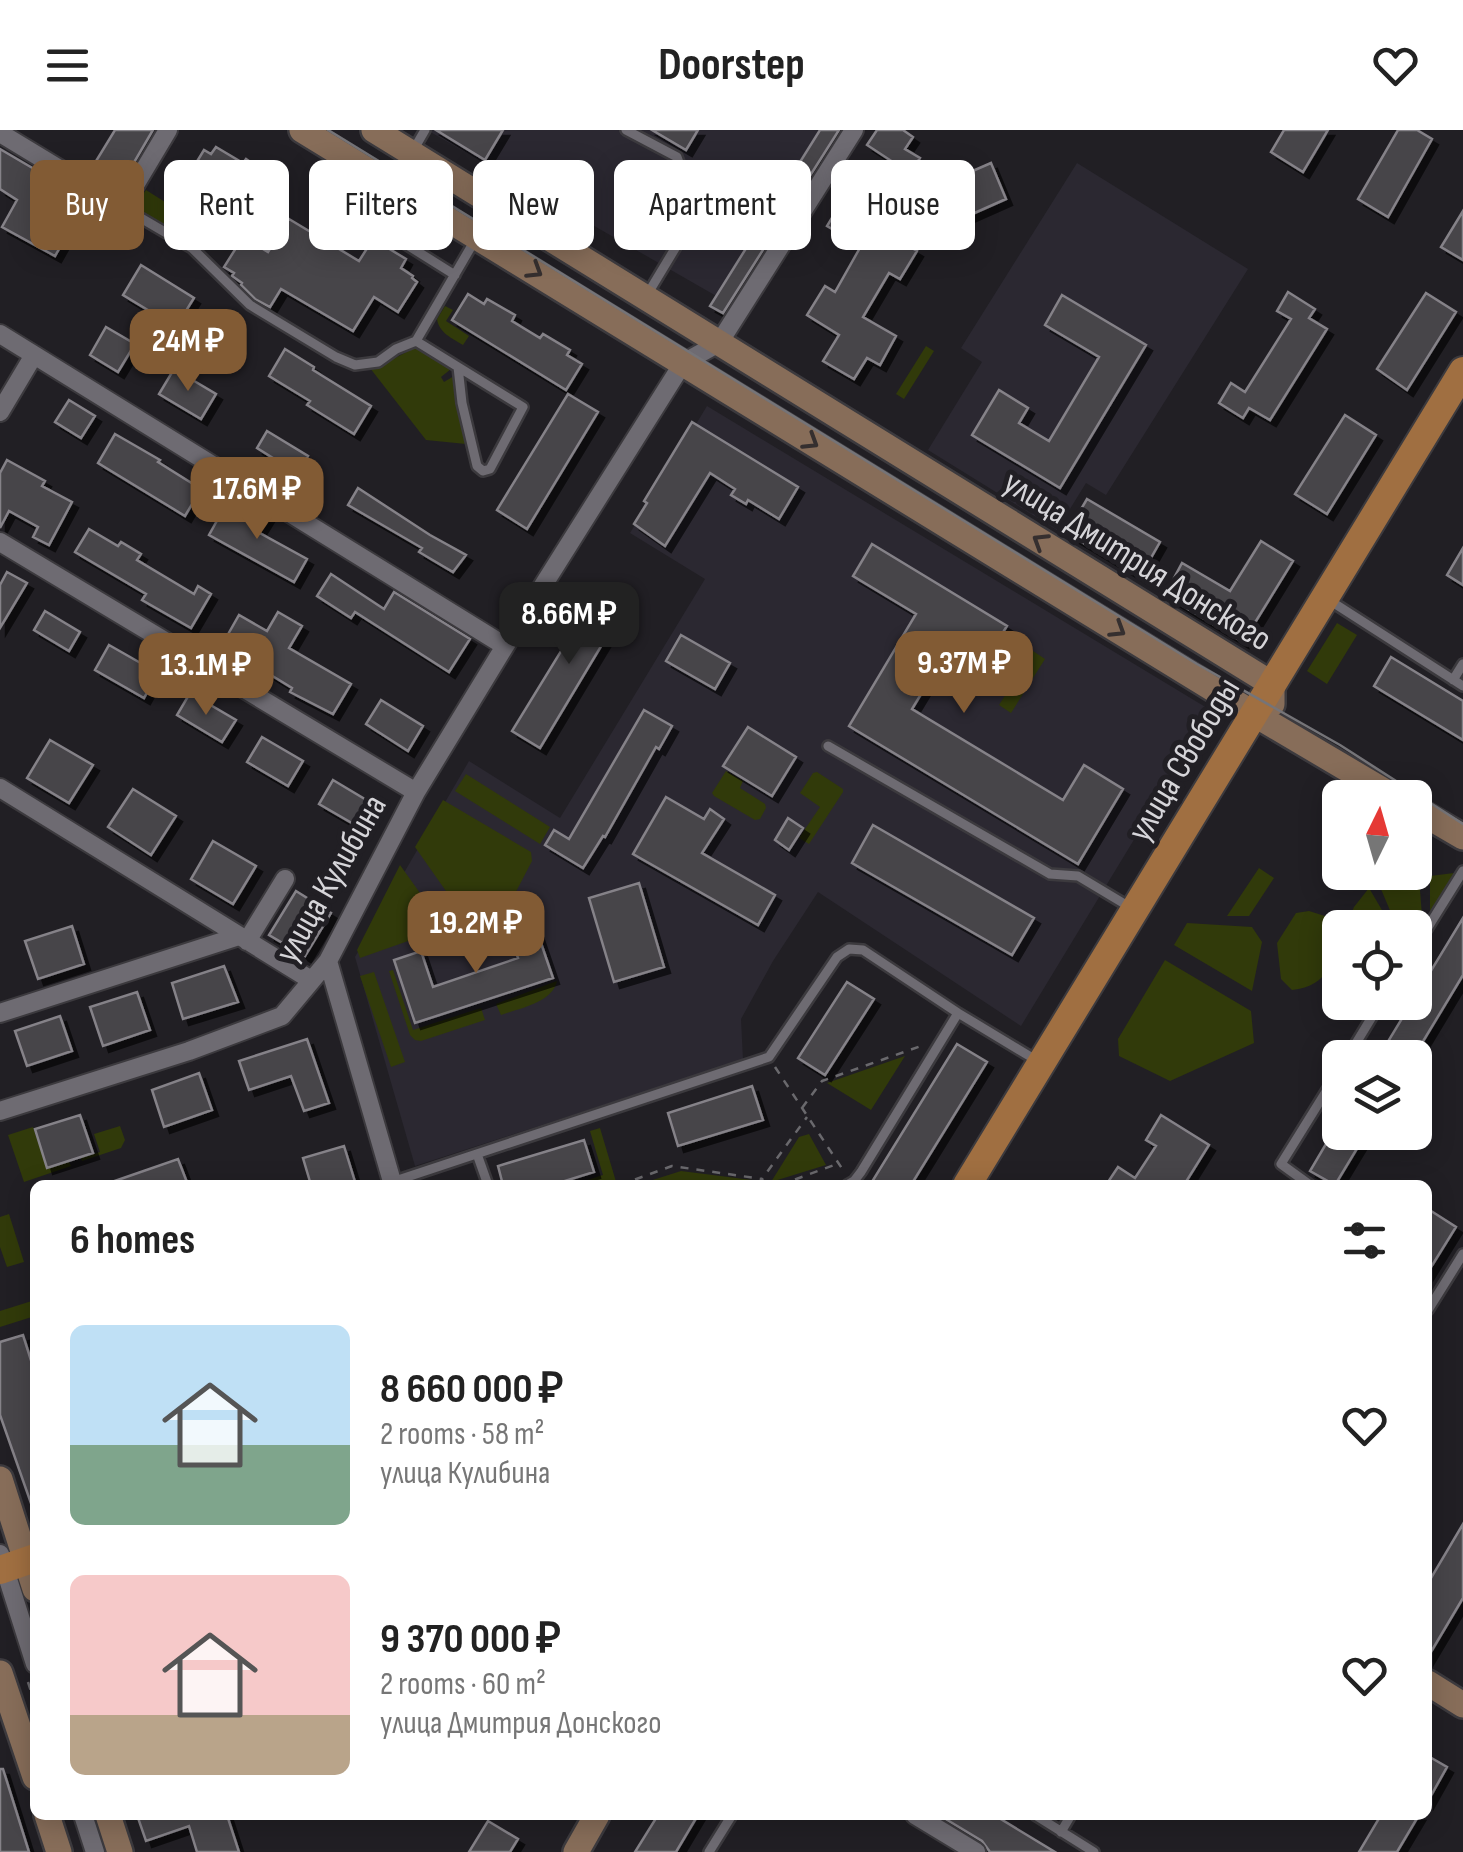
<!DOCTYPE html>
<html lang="en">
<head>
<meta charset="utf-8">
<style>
  body { margin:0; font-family:"Sofia Sans Condensed",sans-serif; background:#f2f2f2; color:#222; height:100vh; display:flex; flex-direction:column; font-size:38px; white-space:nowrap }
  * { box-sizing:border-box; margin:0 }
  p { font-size:32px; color:#767676 }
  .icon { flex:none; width:55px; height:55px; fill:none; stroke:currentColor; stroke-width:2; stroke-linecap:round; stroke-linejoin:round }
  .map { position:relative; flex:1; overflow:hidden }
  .drawer { position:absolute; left:30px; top:1050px; width:1402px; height:640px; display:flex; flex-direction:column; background:#fff; border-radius:15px; box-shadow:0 5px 25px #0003 }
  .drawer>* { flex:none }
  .top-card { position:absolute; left:30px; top:30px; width:1405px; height:90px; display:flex; gap:20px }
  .needle { width:65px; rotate:5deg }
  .tools { position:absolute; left:1322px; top:650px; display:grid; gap:20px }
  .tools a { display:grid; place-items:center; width:110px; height:110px; border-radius:15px; background:#fff; box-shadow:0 5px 25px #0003; font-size:50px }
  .price { position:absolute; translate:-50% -85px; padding:0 22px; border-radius:20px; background:#825b34; color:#fff; font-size:32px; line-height:65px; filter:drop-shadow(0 2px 5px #0008) }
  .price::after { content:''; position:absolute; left:50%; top:60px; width:30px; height:22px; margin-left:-15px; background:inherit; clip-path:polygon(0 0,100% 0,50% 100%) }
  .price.selected { background:#222; color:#fff }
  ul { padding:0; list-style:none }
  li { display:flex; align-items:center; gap:30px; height:250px; padding:0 40px }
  li span { display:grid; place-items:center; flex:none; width:280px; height:200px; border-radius:15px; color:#555 }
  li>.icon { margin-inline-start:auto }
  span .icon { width:120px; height:120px; fill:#fffc; stroke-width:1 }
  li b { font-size:42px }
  h2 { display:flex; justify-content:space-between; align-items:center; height:120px; padding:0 40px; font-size:42px }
  .chip { padding:0 35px; border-radius:15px; background:#fff; box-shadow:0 5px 25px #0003; font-size:35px; line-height:90px }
  .chip.selected { background:#825b34; color:#fff }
  header { display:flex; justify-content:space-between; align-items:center; height:130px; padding:0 40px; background:#fff; font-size:45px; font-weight:700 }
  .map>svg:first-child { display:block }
  .built { fill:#2b2831 }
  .green { fill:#313a0a }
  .building { fill:#47444a; stroke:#858288; stroke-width:2.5; filter:url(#shadow) }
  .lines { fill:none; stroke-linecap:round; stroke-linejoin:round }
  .lane-casing { stroke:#3c3a3e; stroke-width:14 }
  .street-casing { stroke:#3c3a3e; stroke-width:22 }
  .secondary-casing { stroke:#3c3a3e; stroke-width:30 }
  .primary-casing { stroke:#3c3a3e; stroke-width:32 }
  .path { stroke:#6a696d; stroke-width:2.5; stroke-dasharray:8 8; stroke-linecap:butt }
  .lane { stroke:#6e6b72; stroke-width:9 }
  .street { stroke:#6e6b72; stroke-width:18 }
  .secondary { stroke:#876d59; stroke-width:25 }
  .primary { stroke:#a06f41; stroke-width:28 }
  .tram { stroke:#757478; stroke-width:2.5 }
  .oneway { stroke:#352f2f }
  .labels { text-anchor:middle; stroke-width:10; stroke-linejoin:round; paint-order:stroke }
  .street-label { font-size:35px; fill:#d6d5d9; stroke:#211f24 }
</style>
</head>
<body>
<header><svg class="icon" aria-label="menu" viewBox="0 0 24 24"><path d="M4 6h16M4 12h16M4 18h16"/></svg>Doorstep<svg class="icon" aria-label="heart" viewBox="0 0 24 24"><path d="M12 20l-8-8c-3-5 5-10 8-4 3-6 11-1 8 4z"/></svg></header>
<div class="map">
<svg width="1463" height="1722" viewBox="0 0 1463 1722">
  <defs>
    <filter id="shadow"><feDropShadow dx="6" dy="6" stdDeviation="0" flood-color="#0009"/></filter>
  </defs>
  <rect width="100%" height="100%" fill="#211f24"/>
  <!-- built -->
  <path class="built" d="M427,0H820L718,167Z
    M1077,33L1248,139L1106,365L1086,353L1057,400L928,320L982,232L961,218Z
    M707,276L1212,581L1021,896L818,762L773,831L741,889L743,930L415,1036L355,827L469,631L560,688L705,449L630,403Z"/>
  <!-- green -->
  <path class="green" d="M146,60L192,89L184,101L177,104L138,79V71Z
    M445,176L453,180L446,191L469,206L463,215C452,208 439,203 437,189Z
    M926,216L934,221L904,269L896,264Z
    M416,217L451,239L441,247L444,252L454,246L466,314L426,310L370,238L380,236Z
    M1337,493L1357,505L1327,554L1307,541Z
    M1021,504L1026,507L990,562L991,538L996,541Z
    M1033,521L1045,529L1011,583L999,575Z
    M726,641L743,651L740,658L765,674L766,678L760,689L755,690L714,666L712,663Z
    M817,642L843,659V662L809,714L799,708L820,677L800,663L813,643Z
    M466,644L550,697L540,714L455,661Z
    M443,670L531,722L532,731L508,777L467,791L415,717Z
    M400,735L445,798L360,828L357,820Z
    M1259,738L1274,748L1249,786H1227Z
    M1454,743L1430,782V746Z
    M1419,747L1422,786L1394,790L1378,752Z
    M1369,758L1389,792L1349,789L1354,777Z
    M1309,781L1328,787L1338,797C1334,830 1330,856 1292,860L1281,849L1277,813L1296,783Z
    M1187,793L1252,797L1262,812L1252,861L1174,815Z
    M1165,830L1251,881L1254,913L1170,951L1119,926L1118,909Z
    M393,840L413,900L481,878L485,890L421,911L415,910L410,905L389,841Z
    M374,842L405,932L391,937L360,846Z
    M557,851C552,873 520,878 501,885L496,874Z
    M905,926L871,980L827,953Z
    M120,996L125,1010L121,1018L82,1031L81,1028L100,1022L94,1004Z
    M33,997L47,1039L69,1032L71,1036L24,1052L8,1005Z
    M600,998L617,1055H572L603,1045L590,1001Z
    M809,1004L826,1035L771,1052L799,1007Z
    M681,1041L752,1050L756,1055H637Z
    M9,1084L24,1132L7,1137L0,1117V1087Z
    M35,1170V1186L0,1197V1181Z"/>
  <!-- building -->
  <path class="building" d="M115,0H153L122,53L93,36Z
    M436,0H503L485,30Z
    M652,0H698L686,20Z
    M820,0H839L723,183L710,176Z
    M877,0H903L913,7L905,19L920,28L877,97L917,121L900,149L889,143L863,187L896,206L880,235L867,228L854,249L823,231L839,205L807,185L825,156L835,162L861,116L827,96L856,48L878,62L896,34L867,15Z
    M1284,0H1328L1303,42L1271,22Z
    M1398,0H1417L1432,9L1388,87L1358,69Z
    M216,17L243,33L246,29L259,38L256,42L264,47L252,66L255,67L228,110L197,90L201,84L181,72L192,55L185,51L204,20L211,24Z
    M0,19L87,70L55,126L2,97L17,70L0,59Z
    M991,33L1006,69L961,89L945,53Z
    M1463,81V130L1441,117Z
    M289,89L359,131L373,109L406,129L401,138L413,146L412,148L417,152L398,182L374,167L353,201L281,159L270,177L255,169L241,155L242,153L232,146L234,143L224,137L243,107L268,122Z
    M141,135L194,168L176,197L123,165Z
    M1288,162L1315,179L1309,188L1327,199L1270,290L1249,278L1243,288L1219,273L1231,253L1245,262L1291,189L1277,181Z
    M1426,163L1456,182L1407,260L1377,239Z
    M468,164L484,174L487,169L515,185L512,191L540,208L543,204L570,220L567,225L582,234L566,260L452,190Z
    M1062,165L1146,215L1060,358L972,305L999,260L1028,278L1019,293L1049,311L1099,227L1045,195Z
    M106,197L135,214L118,242L90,225Z
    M285,219L314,237L313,240L371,276L354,304L307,275L310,271L269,246Z
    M174,239L216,264L201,289L159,264Z
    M568,264L598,282L527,399L497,380Z
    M69,270L95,286L81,308L55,292Z
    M1345,285L1376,305L1327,384L1295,364Z
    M692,292L798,357L779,389L748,370L746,374L731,365L735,359L710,343L665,416L634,394L647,373L644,371Z
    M267,301L308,326L297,343L257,318Z
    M115,304L160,330L158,332L201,359L185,386L98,333Z
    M7,330L45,351L42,356L72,372L49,415L33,407L38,397L9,381L0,398V343Z
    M358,358L430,405L466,425L453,442L419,422L422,418L348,375Z
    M1087,369L1160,412L1140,447L1067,403Z
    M246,373L268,386L258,402L307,429L294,452L209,405L223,380L237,388Z
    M89,399L118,416L121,412L141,424L137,430L194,464L198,456L211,464L191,498L142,470L146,464L75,422Z
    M1261,411L1293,431L1243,512L1165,465L1182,433L1230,461Z
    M872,414L1007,496L985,531L953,511L912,579L1063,670L1084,635L1123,659L1078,734L849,596L916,484L853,446Z
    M1463,418V455L1447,445Z
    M7,442L27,453L0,498V455Z
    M331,444L384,479L394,462L470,509L449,542L355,482L351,488L317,466Z
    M592,459L624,478L540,618L512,601L563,518L557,515Z
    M45,481L80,502L69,521L34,500Z
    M278,482L302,496L289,518L351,554L333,584L290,562L292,558L222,515L239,485L267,501Z
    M681,505L730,533L715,559L666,531Z
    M109,515L158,543L144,568L95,540Z
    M1391,527L1463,571V610L1374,556Z
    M190,563L236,590L222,612L177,585Z
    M381,570L423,596L408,621L366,594Z
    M644,580L672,596L659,619L656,617L605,707L603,706L583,738L545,715L554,700L569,709Z
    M748,597L796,627L772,666L723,636Z
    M262,607L303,631L288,656L247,632Z
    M50,610L93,635L69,673L27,648Z
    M333,650L378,677L364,700L319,674Z
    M133,659L176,686L151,725L108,697Z
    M666,667L704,689L710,679L724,689L702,723L775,765L758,795L633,724Z
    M788,688L803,698L789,720L775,710Z
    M873,695L1034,788L1012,825L852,733Z
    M213,711L256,736L233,774L191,749Z
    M639,753L664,837L614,852L589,768Z
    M296,761L331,783L305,826L269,805Z
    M531,784L553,848L415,893L394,830L421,821L433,857L518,828L506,793Z
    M1463,788V845L1413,928H1378L1412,872H1415V867Z
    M72,796L84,834L38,849L25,811Z
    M224,836L238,872L183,889L172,853Z
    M847,852L874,869L825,945L798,928Z
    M137,862L150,900L103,916L90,877Z
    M60,886L72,921L27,936L15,901Z
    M307,909L329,973L304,981L291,946L249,960L239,931Z
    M957,914L987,932L911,1055H870Z
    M199,943L212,980L164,997L152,960Z
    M752,956L763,990L678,1016L668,983Z
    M80,985L93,1023L47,1038L35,999Z
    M1161,985L1209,1015L1184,1055H1106L1118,1037L1135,1048L1156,1016L1146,1010Z
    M1333,1002H1367L1335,1055L1310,1041Z
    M584,1010L594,1042L552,1055H503L498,1036Z
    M344,1016L356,1055H311L303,1028Z
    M178,1029L188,1055H109V1053Z
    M1428,1079L1456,1097L1428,1142Z
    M23,1205L35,1243V1379H33L0,1285V1212Z
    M1463,1394V1468L1428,1527V1453Z
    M1428,1626L1447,1637L1428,1671Z
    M0,1639H3L29,1722H0Z
    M137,1685H227L239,1722H197L189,1696L146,1711Z
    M658,1685H698L676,1722H635Z
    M939,1685H994L1055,1722H990L982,1711Z
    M1381,1685H1419L1397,1722H1359Z
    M488,1691L518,1709L510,1722H469Z"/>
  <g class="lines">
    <defs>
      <path id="lane" d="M626,0L677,27L697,82L647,165
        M414,19L425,0
        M122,77L192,118L250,175L336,227L355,235L378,232L396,219L416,211L475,110
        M372,93L455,145
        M364,108L393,57
        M416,211L523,277L490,339L483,341L477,336L462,273L458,237
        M1329,470L1463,556
        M1453,550L1463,534
        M828,616L1050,744L1078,746L1133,779
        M1415,818L1463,741
        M1347,928L1381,872
        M477,1024L488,1055
        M392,1052L769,927L837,827L849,819L863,820L958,883L1036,930
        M847,1055L854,1051L861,1042L958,883
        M1310,1055L1281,1034L1340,939
        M1428,1180L1463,1124
        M1035,1685L1094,1722
        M1061,1702L1071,1685
        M709,1722L732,1685"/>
      <path id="street" d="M0,3L122,77L168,0
        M0,204L505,516
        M0,282L34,225
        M0,412L416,662
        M0,658L311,850
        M247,811L285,749
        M328,831L393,1055
        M0,883L239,806
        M0,981L189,921L282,886L328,831L416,662L505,516L683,233L719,213L854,0
        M0,1424L35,1534
        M83,1685L95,1722
        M915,1685L976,1722"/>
      <path id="secondary" d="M302,0L1254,584L1396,668
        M374,0L1272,554V574
        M1415,679L1463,707
        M0,1349L35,1459
        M0,1543L35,1647
        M1428,1553L1463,1575
        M47,1685L59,1722
        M108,1685L120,1722
        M576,1722L597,1685"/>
      <path id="primary" d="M967,1055L1463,241
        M0,1440L35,1428"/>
    </defs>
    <!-- lane casing -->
    <use href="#lane" class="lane-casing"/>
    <!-- street casing -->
    <use href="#street" class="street-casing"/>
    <!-- secondary casing -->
    <use href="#secondary" class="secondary-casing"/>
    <!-- primary casing -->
    <use href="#primary" class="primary-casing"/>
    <!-- path -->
    <path class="path" d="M775,937L845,1043
      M802,978L822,951L921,916
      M620,1055L672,1036L762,1049
      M765,1055L762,1049L807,987
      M780,1055L837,1034
      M28,1552L35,1574"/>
    <!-- lane -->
    <use href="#lane" class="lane"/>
    <!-- street -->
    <use href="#street" class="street"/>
    <!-- secondary -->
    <use href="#secondary" class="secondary"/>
    <!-- primary -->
    <use href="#primary" class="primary"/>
    <!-- tram -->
    <path class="tram" d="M328,0L1197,534L1340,615L1463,694"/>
  </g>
  <!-- one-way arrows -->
  <defs><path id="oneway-chevron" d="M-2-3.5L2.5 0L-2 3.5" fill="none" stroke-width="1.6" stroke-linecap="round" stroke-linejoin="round" transform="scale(2.5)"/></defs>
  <g class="oneway">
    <use href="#oneway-chevron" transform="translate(535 141) rotate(32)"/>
    <use href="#oneway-chevron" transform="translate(811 312) rotate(32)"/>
    <use href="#oneway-chevron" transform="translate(1040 411) rotate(-148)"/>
    <use href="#oneway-chevron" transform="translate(1118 500) rotate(32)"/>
  </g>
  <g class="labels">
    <!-- street labels -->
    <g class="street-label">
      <text transform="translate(1138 430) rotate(32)" y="12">улица Дмитрия Донского</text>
      <text transform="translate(1183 629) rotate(-59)" y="12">улица Свободы</text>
      <text transform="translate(330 748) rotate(-60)" y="12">улица Кулибина</text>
    </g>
  </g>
</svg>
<div class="tools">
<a><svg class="needle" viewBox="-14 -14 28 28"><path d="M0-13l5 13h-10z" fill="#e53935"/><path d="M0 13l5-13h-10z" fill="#767676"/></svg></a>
<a><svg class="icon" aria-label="locate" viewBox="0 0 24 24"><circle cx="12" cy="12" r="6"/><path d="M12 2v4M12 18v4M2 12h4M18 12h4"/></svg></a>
<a><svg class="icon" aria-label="layers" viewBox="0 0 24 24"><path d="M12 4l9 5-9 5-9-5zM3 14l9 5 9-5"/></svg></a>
</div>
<b class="price" style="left:188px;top:264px">24M ₽</b>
<b class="price" style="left:257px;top:412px">17.6M ₽</b>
<b class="price selected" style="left:569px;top:537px">8.66M ₽</b>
<b class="price" style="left:964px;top:586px">9.37M ₽</b>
<b class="price" style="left:206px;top:588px">13.1M ₽</b>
<b class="price" style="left:476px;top:846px">19.2M ₽</b>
<div class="top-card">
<a class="chip selected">Buy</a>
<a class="chip">Rent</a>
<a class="chip">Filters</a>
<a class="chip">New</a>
<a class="chip">Apartment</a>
<a class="chip">House</a>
</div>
<section class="drawer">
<h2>6 homes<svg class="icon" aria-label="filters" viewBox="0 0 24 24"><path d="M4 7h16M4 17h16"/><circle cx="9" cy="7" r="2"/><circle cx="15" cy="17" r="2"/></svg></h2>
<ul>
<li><span style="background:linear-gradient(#bfe0f5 60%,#7fa58c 0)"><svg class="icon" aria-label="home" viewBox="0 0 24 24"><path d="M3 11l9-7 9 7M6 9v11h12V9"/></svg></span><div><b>8 660 000 ₽</b><p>2 rooms · 58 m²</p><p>улица Кулибина</p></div><svg class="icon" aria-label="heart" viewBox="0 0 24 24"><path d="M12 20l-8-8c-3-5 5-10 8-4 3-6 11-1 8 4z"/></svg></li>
<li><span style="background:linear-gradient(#f6c9c9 70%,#b9a48a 0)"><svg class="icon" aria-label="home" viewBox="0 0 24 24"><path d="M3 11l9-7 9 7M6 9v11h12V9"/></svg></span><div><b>9 370 000 ₽</b><p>2 rooms · 60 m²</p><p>улица Дмитрия Донского</p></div><svg class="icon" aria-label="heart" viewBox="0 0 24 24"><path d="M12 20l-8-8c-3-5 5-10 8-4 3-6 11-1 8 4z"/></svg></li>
</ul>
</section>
</div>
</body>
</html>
